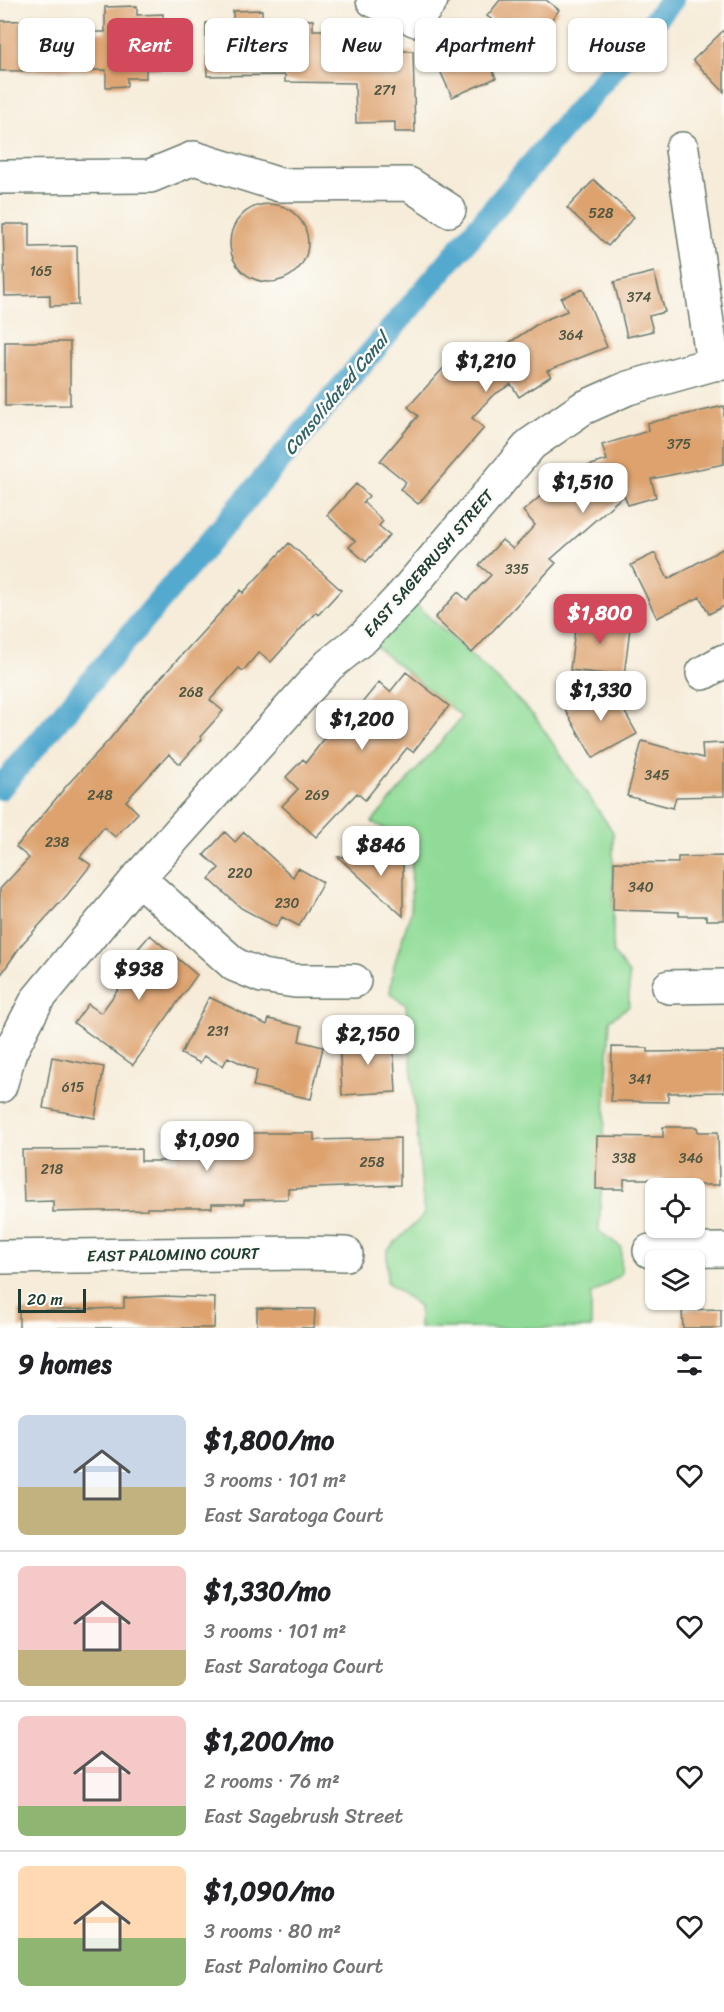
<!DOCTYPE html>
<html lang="en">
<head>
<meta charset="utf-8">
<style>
  body { margin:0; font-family:Sriracha,sans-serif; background:#f6f6f6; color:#202124; height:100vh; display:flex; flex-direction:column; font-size:22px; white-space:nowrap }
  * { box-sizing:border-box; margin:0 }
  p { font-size:20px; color:#757577 }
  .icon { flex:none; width:33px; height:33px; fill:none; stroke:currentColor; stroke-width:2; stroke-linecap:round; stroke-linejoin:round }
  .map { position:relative; height:1328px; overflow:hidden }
  .panel { display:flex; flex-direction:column; background:#fff; flex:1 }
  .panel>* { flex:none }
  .top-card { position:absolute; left:18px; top:18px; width:688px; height:54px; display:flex; gap:12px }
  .buttons { position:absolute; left:645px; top:1178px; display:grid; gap:12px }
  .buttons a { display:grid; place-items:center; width:60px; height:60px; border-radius:9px; background:#fff; box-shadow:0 2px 4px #0004; font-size:30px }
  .scale { position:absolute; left:18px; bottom:15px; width:68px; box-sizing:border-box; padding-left:6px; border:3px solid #1f3d34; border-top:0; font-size:16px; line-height:21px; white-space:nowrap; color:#1f3d34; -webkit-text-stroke:4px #fdfcf7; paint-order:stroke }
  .price { position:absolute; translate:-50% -51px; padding:0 14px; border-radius:12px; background:#fff; color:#222; font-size:20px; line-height:39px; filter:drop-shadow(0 2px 3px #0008) }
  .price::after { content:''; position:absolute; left:50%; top:36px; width:18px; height:14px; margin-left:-9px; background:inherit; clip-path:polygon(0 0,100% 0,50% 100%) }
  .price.selected { background:#d1495b; color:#fff }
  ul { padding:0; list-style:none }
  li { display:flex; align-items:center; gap:18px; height:150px; padding:0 18px }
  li+li { border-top:2px solid #e0e0e0 }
  li span { display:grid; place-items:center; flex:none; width:168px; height:120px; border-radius:9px; color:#555 }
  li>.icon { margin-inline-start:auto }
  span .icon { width:72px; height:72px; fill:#fffc; stroke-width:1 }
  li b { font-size:26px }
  h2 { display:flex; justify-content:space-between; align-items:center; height:72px; padding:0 18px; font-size:26px }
  .chip { padding:0 21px; border-radius:9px; background:#fff; box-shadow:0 2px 4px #0004; font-size:21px; line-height:54px }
  .chip.selected { background:#d1495b; color:#fff }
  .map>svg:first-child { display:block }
  .green { fill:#90db97; stroke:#588c66; stroke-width:1.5 }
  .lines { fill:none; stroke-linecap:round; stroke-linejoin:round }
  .canal { stroke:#52a9ce; stroke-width:24 }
  .building { fill:#dda26e }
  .minor-casing { stroke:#6a7a6e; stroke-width:36 }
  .minor { stroke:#fff; stroke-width:33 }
  .labels { text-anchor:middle; stroke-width:5; stroke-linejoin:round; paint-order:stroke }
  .number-label { font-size:14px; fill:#4e5642 }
  .street-label { font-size:16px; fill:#1f3d34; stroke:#fdfcf7 }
  .water-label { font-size:18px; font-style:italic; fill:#31636a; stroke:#fdfcf7 }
</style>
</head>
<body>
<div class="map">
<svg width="724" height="1328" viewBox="0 0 724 1328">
  <rect width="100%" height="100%" fill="#fdfcf7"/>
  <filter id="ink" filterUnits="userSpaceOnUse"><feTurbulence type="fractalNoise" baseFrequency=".0167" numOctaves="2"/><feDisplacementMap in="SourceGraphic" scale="12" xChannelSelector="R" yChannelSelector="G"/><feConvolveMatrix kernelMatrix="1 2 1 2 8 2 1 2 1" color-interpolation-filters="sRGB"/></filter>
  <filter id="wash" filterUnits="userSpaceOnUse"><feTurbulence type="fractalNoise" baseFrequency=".008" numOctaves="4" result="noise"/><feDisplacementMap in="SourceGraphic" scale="24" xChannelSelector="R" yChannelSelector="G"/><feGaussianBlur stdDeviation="1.35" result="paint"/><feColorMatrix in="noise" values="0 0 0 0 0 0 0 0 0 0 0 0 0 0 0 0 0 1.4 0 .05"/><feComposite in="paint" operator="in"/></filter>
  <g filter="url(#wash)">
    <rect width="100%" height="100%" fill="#f6ecd9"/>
    <!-- green -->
    <path class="green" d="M404,594L496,678L535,717L613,832V953L629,974V1006L610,1020L599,1231L621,1247V1274L591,1295V1328H419V1306L387,1282V1250L424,1215L406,1005L390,993L394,965L411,911L412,843L372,822L462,717L364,637Z"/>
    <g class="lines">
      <!-- canal -->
      <path class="canal" d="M0,788L672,0"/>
    </g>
    <g id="blocks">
      <!-- building -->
      <path class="building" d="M500,0H546L559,10L530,48L487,16Z
        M137,6V15L163,14L164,69H146V78H127V86L106,87V70L0,71V21L64,20V32H105V7Z
        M262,10V19L313,20V30H339V59L382,58L381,51H413L415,132H395V122L356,123L355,83L285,82V75L207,76L206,23L233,22V11Z
        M724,30V92L693,60Z
        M475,32L496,78L452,97L431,51Z
        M594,180L634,217L608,246L567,208Z
        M230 243a39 39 0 1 1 78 0a39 39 0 1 1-78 0Z
        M3,224H30V247L77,246L78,305L50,306V295L5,296Z
        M654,272L665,312L649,316L653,331L627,337L614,282Z
        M583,289L607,347L547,371L551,376L519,397L511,384L492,396L472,418L484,428L418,504L400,489L406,482L380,461L418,416L408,407L448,363L460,375L542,321L567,311L561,298Z
        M5,342H70V405L5,406Z
        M724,406V464L651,479L656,497L628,505L624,495L551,559L556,563L472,653L435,618L458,592L467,600L491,575L479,565L502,540L513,549L535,525L523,511L569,472L607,460L602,445L648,431L647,423Z
        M356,484L369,496L363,502L383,521L379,526L390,535L366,562L349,547L355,541L327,515Z
        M289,543L341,590L318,615L316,612L271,662L259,652L243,671L239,668L210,700L223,711L200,737L202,739L180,764L169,754L126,801L138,813L115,837L104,827L80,857L91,865L67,895L22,944L0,976V889L29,858L16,847L68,784L109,740L146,694L241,590L243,593Z
        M724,548V606L709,614L700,597L657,618L631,565L655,553L668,579Z
        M577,613L631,620L624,676L570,670Z
        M406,672L449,706L413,752L407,748L365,800L357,793L316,837L282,806L298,789L286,777L303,759L306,762L348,709L353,714L379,682L390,692Z
        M610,685L637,734L593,758L565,710Z
        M642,741L703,758L702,744L724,743V796L676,797L673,808L627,796Z
        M225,832L235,842L244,832L293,877L298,868L323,882L299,926L282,917L276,927L241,908L209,879L219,868L204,855Z
        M724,856V920H707L706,916H679V912L613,910L614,862L678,863V857Z
        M338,857H403V916Z
        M150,935L197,975L133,1065L74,1023L88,1004L101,1013L123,983L114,976Z
        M209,997L267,1025L269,1019L302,1027L299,1041L323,1047L311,1099L253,1086L257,1071L228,1057L223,1066L204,1056L200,1063L181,1054Z
        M393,1038L396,1092L342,1095L339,1041Z
        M612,1047L648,1048V1052L724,1051V1092L668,1093V1102L611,1101Z
        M52,1057L104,1067L95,1118L43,1108Z
        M663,1127H697L698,1132H718L719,1185H664V1179H624V1189H596L597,1136L663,1137Z
        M252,1133H314V1140L400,1138V1185L288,1189V1199L244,1200V1204H212V1208H147V1210L53,1212V1201L24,1202L22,1150L141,1149V1161H177V1147H197L198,1136H252Z
        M163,1296L215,1298L214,1328H19V1311L124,1308V1298Z
        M257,1308L315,1309L314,1328H257Z
        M721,1309V1328H683L682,1310Z"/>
    </g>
  </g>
  <g filter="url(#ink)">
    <use href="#blocks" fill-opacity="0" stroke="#6a7a6e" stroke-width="1.5"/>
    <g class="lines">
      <defs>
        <path id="minor" d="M373,0L416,20L431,0
          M682,149L713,364
          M0,177L150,176L194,158L280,185L409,184L449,210
          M703,673L724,661
          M138,878L235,965L262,976L295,981H354
          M669,987L724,986
          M0,1086L10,1052L37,1000L138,878L329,665L364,637L404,594L531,444L583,408L628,388L713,364L724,363
          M650,1251L724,1250
          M0,1257L301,1253L346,1254"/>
      </defs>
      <!-- minor casing -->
      <use href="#minor" class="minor-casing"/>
      <!-- minor -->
      <use href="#minor" class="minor"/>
    </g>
  </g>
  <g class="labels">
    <!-- number labels -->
    <g class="number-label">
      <text x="385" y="95">271</text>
      <text x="601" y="218">528</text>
      <text x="41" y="276">165</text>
      <text x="639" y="302">374</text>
      <text x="571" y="340">364</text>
      <text x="679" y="449">375</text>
      <text x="517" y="574">335</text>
      <text x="191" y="697">268</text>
      <text x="657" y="780">345</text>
      <text x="100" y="800">248</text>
      <text x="317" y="800">269</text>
      <text x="57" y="847">238</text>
      <text x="240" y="878">220</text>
      <text x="641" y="892">340</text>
      <text x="287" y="908">230</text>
      <text x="218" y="1036">231</text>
      <text x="640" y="1084">341</text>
      <text x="73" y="1092">615</text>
      <text x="624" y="1163">338</text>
      <text x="691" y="1163">346</text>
      <text x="372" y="1167">258</text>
      <text x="52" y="1174">218</text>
    </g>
    <!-- street labels -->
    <g class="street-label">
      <text transform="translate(428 563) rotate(-49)" y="6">EAST SAGEBRUSH STREET</text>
      <text transform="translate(173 1254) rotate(-1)" y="6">EAST PALOMINO COURT</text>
    </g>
    <!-- water labels -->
    <g class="water-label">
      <text transform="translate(336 394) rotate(-50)" y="6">Consolidated Canal</text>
    </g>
  </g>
</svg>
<div class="buttons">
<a><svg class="icon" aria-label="locate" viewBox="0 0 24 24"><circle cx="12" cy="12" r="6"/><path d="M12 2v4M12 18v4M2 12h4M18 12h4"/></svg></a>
<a><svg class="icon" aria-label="layers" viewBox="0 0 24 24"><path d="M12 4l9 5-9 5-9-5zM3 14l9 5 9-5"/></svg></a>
</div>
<div class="scale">20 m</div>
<b class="price" style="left:486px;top:393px">$1,210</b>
<b class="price" style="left:583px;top:514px">$1,510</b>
<b class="price selected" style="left:600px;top:645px">$1,800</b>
<b class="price" style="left:601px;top:722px">$1,330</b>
<b class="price" style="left:362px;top:751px">$1,200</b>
<b class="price" style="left:381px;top:877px">$846</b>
<b class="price" style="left:139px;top:1001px">$938</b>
<b class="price" style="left:368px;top:1066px">$2,150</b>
<b class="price" style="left:207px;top:1172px">$1,090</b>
<div class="top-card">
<a class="chip">Buy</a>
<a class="chip selected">Rent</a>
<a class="chip">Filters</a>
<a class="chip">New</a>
<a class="chip">Apartment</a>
<a class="chip">House</a>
</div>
</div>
<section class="panel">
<h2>9 homes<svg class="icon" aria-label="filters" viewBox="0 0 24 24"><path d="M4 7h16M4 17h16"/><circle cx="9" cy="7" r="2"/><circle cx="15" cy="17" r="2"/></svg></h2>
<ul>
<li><span style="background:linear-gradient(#c9d6e8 60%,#c2b280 0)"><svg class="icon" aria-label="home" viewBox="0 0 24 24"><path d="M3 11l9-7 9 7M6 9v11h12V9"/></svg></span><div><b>$1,800/mo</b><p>3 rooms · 101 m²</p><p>East Saratoga Court</p></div><svg class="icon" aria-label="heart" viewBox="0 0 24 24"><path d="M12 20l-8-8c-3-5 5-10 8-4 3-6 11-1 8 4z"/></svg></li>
<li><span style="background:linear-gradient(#f6c9c9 70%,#c2b280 0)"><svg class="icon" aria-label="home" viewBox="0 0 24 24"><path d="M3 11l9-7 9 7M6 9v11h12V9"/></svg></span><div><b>$1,330/mo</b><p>3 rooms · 101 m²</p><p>East Saratoga Court</p></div><svg class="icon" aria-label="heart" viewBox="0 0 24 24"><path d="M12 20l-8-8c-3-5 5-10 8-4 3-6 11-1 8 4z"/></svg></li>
<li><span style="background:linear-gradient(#f6c9c9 75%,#8fb573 0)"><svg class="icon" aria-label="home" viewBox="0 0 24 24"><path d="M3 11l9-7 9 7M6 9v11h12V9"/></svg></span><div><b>$1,200/mo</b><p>2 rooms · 76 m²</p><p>East Sagebrush Street</p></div><svg class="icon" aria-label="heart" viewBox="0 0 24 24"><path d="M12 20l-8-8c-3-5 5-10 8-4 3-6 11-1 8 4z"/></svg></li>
<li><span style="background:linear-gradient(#ffd9b3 60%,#8fb573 0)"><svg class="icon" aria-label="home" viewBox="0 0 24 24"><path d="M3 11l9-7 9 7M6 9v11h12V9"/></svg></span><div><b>$1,090/mo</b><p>3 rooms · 80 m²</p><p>East Palomino Court</p></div><svg class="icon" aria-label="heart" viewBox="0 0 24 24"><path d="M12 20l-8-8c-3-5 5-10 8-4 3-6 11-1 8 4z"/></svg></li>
</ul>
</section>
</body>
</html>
